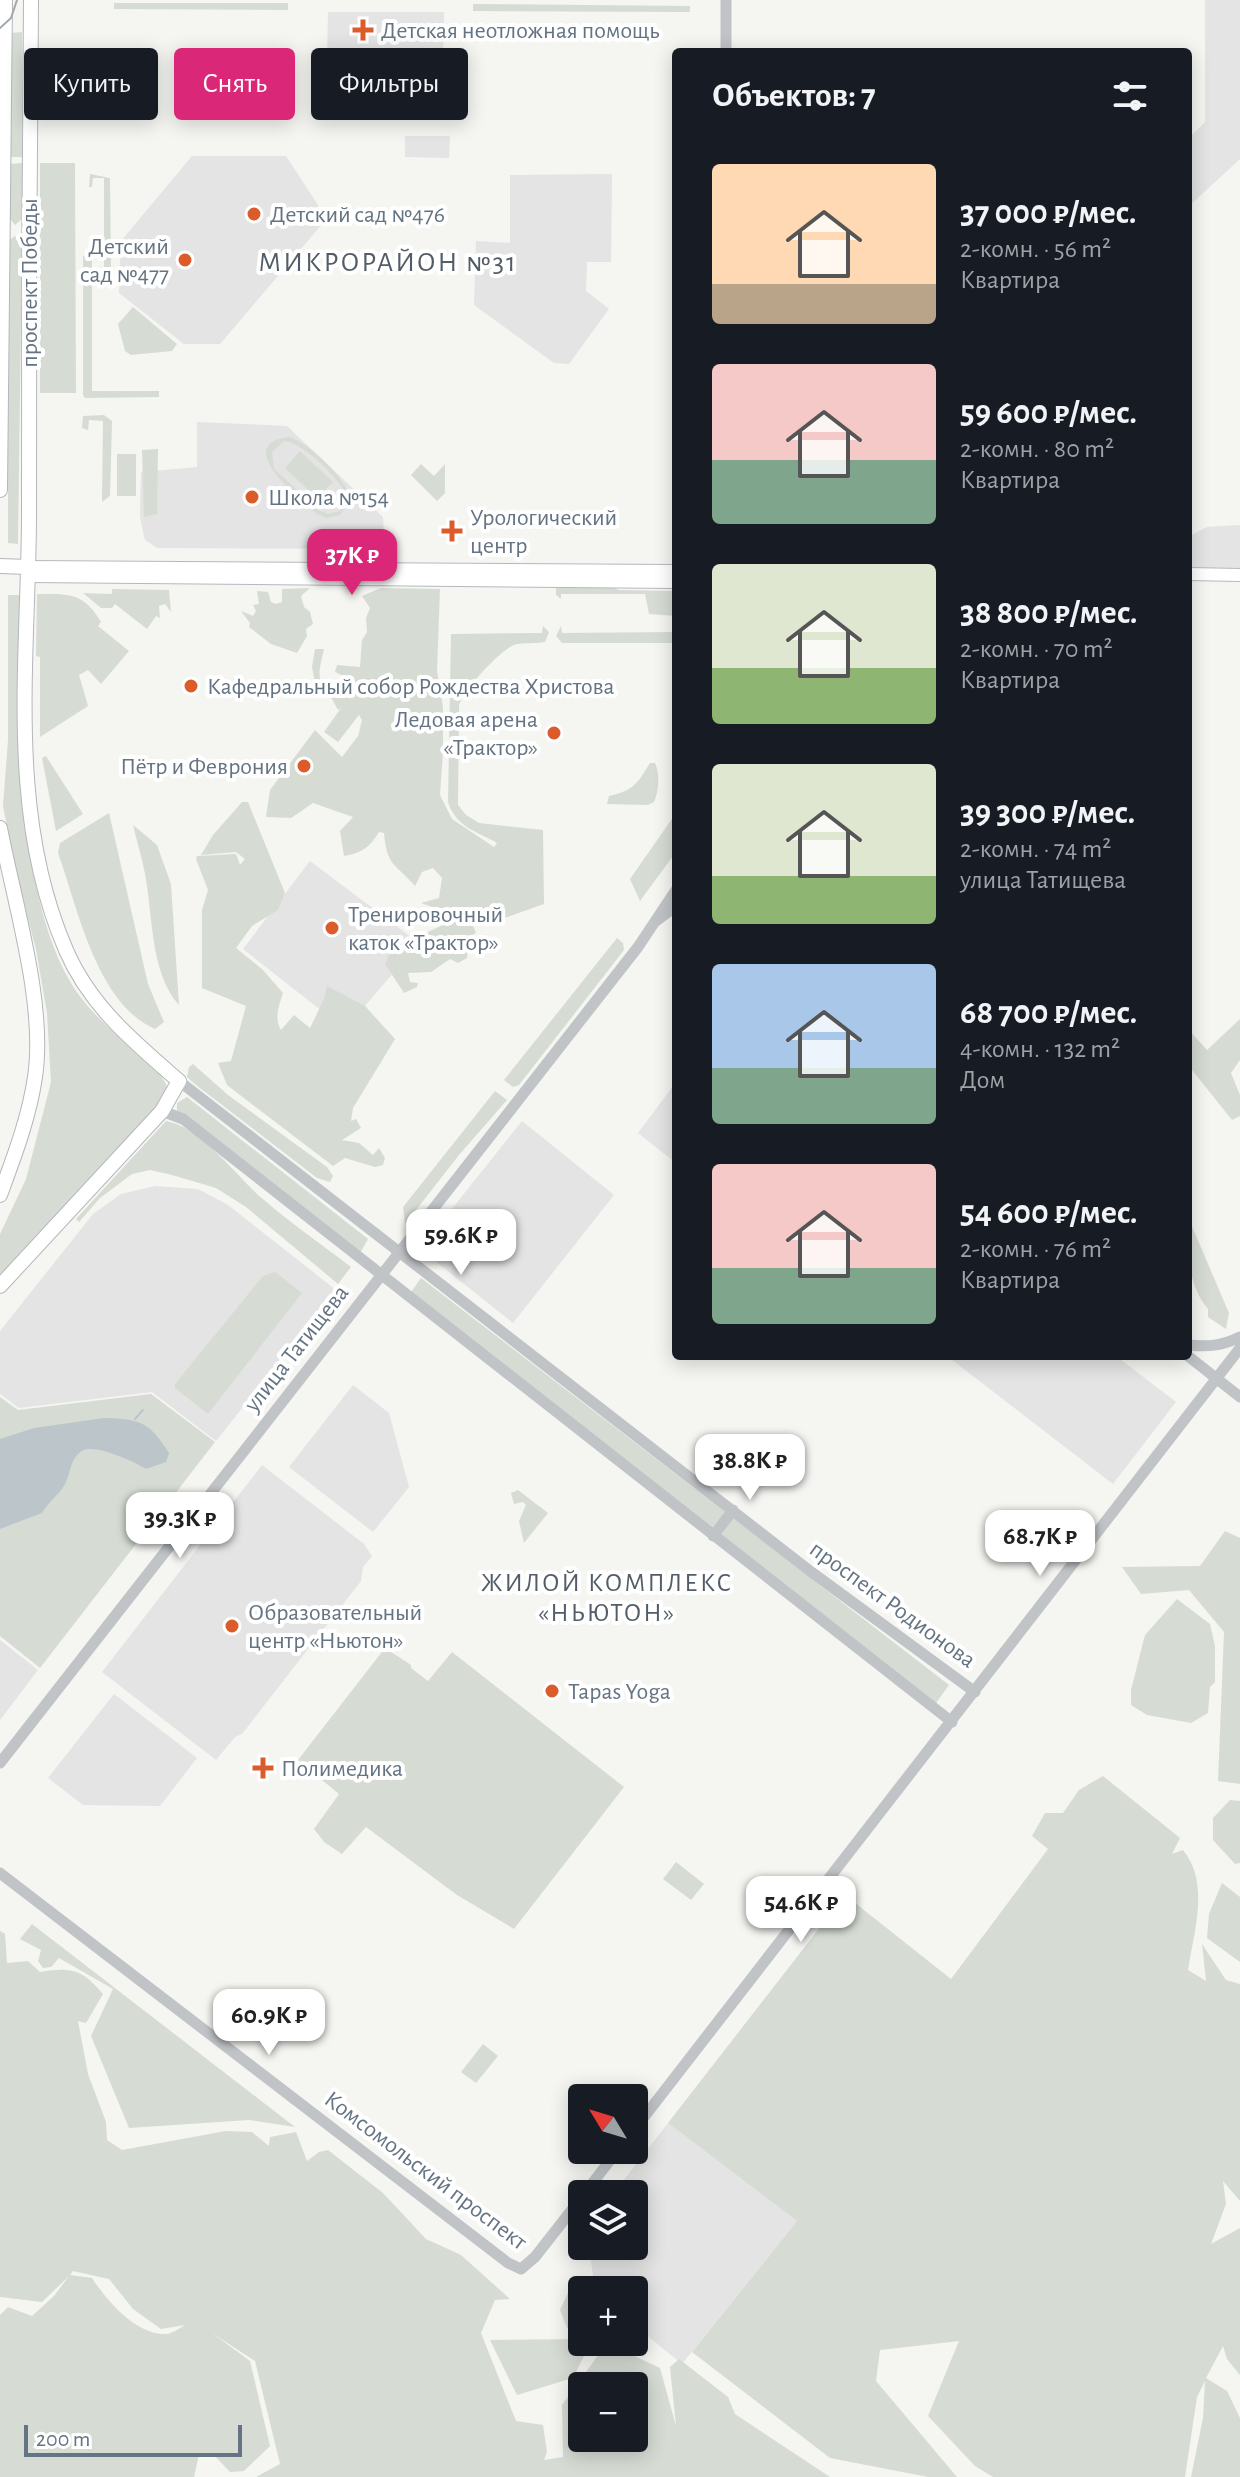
<!DOCTYPE html>
<html lang="ru">
<head>
<meta charset="utf-8">
<style>
  body { margin:0; font-family:"Alegreya Sans",sans-serif; background:#20242c; color:#f1f3f6; height:100vh; display:flex; flex-direction:column; font-size:30px; white-space:nowrap }
  * { box-sizing:border-box; margin:0 }
  p { font-size:26px; color:#9ea1a6 }
  .icon { flex:none; width:44px; height:44px; fill:none; stroke:currentColor; stroke-width:2; stroke-linecap:round; stroke-linejoin:round }
  .map { position:relative; flex:1; overflow:hidden }
  .panel { position:absolute; left:672px; top:48px; width:520px; height:1312px; display:flex; flex-direction:column; background:#171b24; border-radius:8px; box-shadow:0 4px 20px #0003 }
  .panel>* { flex:none }
  .banner { position:absolute; left:24px; top:48px; width:528px; height:72px; display:flex; gap:16px }
  .needle { width:52px; rotate:308deg }
  .controls { position:absolute; left:568px; top:2084px; display:grid; gap:16px }
  .controls a { display:grid; place-items:center; width:80px; height:80px; border-radius:8px; background:#171b24; box-shadow:0 4px 20px #0003; font-size:40px }
  .scale { position:absolute; left:24px; bottom:20px; width:218px; box-sizing:border-box; padding-left:8px; border:4px solid #657482; border-top:0; font-size:22px; line-height:28px; white-space:nowrap; color:#657482; -webkit-text-stroke:6px #fff; paint-order:stroke }
  .price { position:absolute; translate:-50% -68px; padding:0 18px; border-radius:16px; background:#fff; color:#222; font-size:26px; line-height:52px; filter:drop-shadow(0 2px 4px #0008) }
  .price::after { content:''; position:absolute; left:50%; top:48px; width:24px; height:18px; margin-left:-12px; background:inherit; clip-path:polygon(0 0,100% 0,50% 100%) }
  .price.active { background:#db2777; color:#fff }
  ul { padding:0; list-style:none }
  li { display:flex; align-items:center; gap:24px; height:200px; padding:0 40px }
  li span { display:grid; place-items:center; flex:none; width:224px; height:160px; border-radius:8px; color:#555 }
  li>.icon { margin-inline-start:auto }
  span .icon { width:96px; height:96px; fill:#fffc; stroke-width:1 }
  li b { font-size:34px }
  h2 { display:flex; justify-content:space-between; align-items:center; height:96px; padding:0 40px; font-size:34px }
  .tag { padding:0 28px; border-radius:8px; background:#171b24; box-shadow:0 4px 20px #0003; font-size:28px; line-height:72px }
  .tag.active { background:#db2777; color:#fff }
  .map>svg:first-child { display:block }
  .built { fill:#e3e4e3 }
  .green { fill:#d6dcd3; fill-rule:evenodd }
  .water { fill:#bcc5ca }
  .lines { fill:none; stroke-linecap:round; stroke-linejoin:round }
  .stream { stroke:#bcc5ca; stroke-width:2 }
  .secondary-casing { stroke:#b5b9be; stroke-width:14 }
  .primary-casing { stroke:#b3b7bb; stroke-width:16 }
  .tertiary { stroke:#c0c4c7; stroke-width:11 }
  .secondary { stroke:#fff; stroke-width:12 }
  .primary { stroke:#fff; stroke-width:14 }
  .tram { stroke:#a3a8ae; stroke-width:2 }
  .poi-dot { fill:#dc5b2b; stroke:#fff; stroke-width:3 }
  .labels { text-anchor:middle; stroke-width:8; stroke-linejoin:round; paint-order:stroke }
  .poi-label { font-size:24px; fill:#657482; stroke:#fff; text-anchor:start }
  .street-label { font-size:24px; fill:#657482; stroke:#fff }
  .neighbourhood-label { font-size:26px; letter-spacing:2px; fill:#535d67; stroke:#fff }
  .quarter-label { font-size:28px; letter-spacing:2px; fill:#535d67; stroke:#fff }
</style>
</head>
<body>
<div class="map">
<svg width="1240" height="2477" viewBox="0 0 1240 2477">
  <rect width="100%" height="100%" fill="#f5f5f2"/>
  <!-- built -->
  <path class="built" d="M1205,0H1240V159L1188,207V139L1205,122Z
    M328,12H444L443,63L327,62Z
    M405,136H450L449,158L405,157Z
    M192,156H286L318,205L323,223L220,344H184L119,293L121,241Z
    M612,174L611,262H587L586,291L609,309L569,364L554,363L474,305L476,241L510,243V175Z
    M197,422L287,426L383,517L384,533L366,542L367,549L157,548L145,540L143,532L140,516L141,472L197,467Z
    M1240,525V568H1188V537L1207,527Z
    M310,861L419,943L358,1014L327,1015L243,949Z
    M676,1082V1163L638,1133Z
    M522,1121L614,1195L513,1323L420,1249Z
    M155,1186L198,1189L228,1205L336,1290L216,1441L152,1392L19,1408L0,1394V1331L93,1214L121,1194Z
    M947,1356H1116L1176,1402L1113,1484Z
    M353,1385L389,1413L409,1487L373,1532L289,1467Z
    M262,1465L364,1544L372,1556L363,1567L361,1581L242,1734L235,1737L216,1760L102,1672Z
    M0,1640L38,1670L0,1720Z
    M114,1694L197,1758L160,1806L83,1805L48,1778Z
    M668,2123L797,2221L682,2364L634,2325V2290H595L589,2246H634V2194H613Z"/>
  <!-- green -->
  <path class="green" d="M114,3H288V10L114,9Z
    M473,4L690,6V12L473,11Z
    M22,32V157H10V33Z
    M22,163V219L15,225L10,219V164Z
    M40,163H75L76,393H40Z
    M90,174L110,178L111,269H104V178H93L92,187H89Z
    M15,236L22,244L18,544L8,543V485L5,470L8,241Z
    M92,255V391H159V397L85,398L83,395V256Z
    M133,307L177,344L172,351L131,355L125,351L118,324Z
    M104,415L112,421L110,496L102,502L103,421L89,420L88,430L82,428L83,416Z
    M289,437C307,441 351,482 350,501L340,515L327,518L317,514C302,501 230,444 289,437ZM284,441C301,441 345,482 347,499L340,511L328,514L320,511L274,469L272,452Z
    M158,449L157,514L144,517L142,450Z
    M300,451L333,482L317,498L285,468Z
    M117,454H136V496H117Z
    M421,464L434,476L445,464V493L437,501L411,475Z
    M605,584L619,590L676,591V616L649,614L645,594H561V599L556,595V585Z
    M310,588L301,596L304,607L310,612L313,624L306,629L307,636L297,653L271,644L249,627L250,623L241,611L253,616L256,611L253,605L259,604L257,591L268,592L271,602L276,604L282,602V589Z
    M381,588L440,589L437,671L443,707V753L440,795L452,819L494,847L497,843C476,831 456,827 448,802L451,634L542,633L543,626L549,632L545,642C536,644 523,642 514,645C499,651 462,692 459,706L458,805L466,815L479,823L543,830L544,904L485,925L478,922L473,926L476,933L469,937L467,958L458,963L450,959L431,972L408,973L410,982L418,983L417,987L404,993L385,964L392,949L449,922L450,908H435L421,903L439,898L442,878L433,868L422,872L415,886C395,863 387,867 384,833L379,832C370,847 362,853 344,856L340,831L353,817L313,803L291,818L266,817L270,790L315,730L342,757L358,736L362,720L359,715L338,742L324,732L341,708L338,710L332,699L316,688L312,667L315,649H324C318,676 314,683 339,698L356,682L335,672L337,665L360,667L362,640L367,632L366,618L370,608L362,596Z
    M112,589L169,590L171,612L165,604L159,606L160,618L156,616L147,629L115,604L112,608H101L83,593L112,594Z
    M37,594C70,594 83,592 101,622L98,626L129,651L101,684L88,670L79,675L88,706L40,737V657L36,656Z
    M8,595H23C24,709 12,884 71,983C85,1007 109,1028 129,1046C144,1060 162,1069 168,1090L164,1099L0,1282V1234L26,1179L51,1082L47,1013L36,949L17,878L3,806L8,740Z
    M561,626L562,633L676,632V643H562L556,636Z
    M46,756L83,814L56,831L42,758Z
    M650,763H655C660,773 659,792 654,802L648,805L607,804L609,796C633,791 638,783 650,763Z
    M242,802H248L285,893L278,910L252,926L236,948L262,969L283,993C278,1008 273,1021 284,1034L281,1030L294,1015L310,1028L324,999L327,986L365,1006L395,1039L353,1108L351,1121L356,1119L361,1128L342,1140L359,1143L373,1155L379,1148L385,1158L383,1165L375,1167L345,1158L333,1166L227,1085L218,1063L231,1061L246,1006L202,988V910L208,890L196,859L197,856L236,854L240,865L245,859L236,852L201,855L213,835Z
    M109,813L148,984L164,1022L155,1029C96,1003 78,908 58,853L60,843Z
    M676,813V852L640,901L630,879Z
    M133,825L157,845L171,884L179,1005C150,973 153,915 145,874C142,858 137,842 133,825Z
    M617,938L623,943L624,950L519,1085L513,1087L504,1080Z
    M1240,1019V1060L1231,1073L1240,1095V1116L1232,1120L1188,1065V1029L1207,1050Z
    M193,1064L228,1095L327,1167L333,1176L330,1182L317,1178L196,1085L187,1077L189,1067Z
    M495,1091L507,1100L459,1155L405,1224L403,1207Z
    M187,1097L368,1239L360,1253L177,1111V1103Z
    M166,1121C198,1126 234,1172 257,1194C286,1220 320,1243 351,1267L338,1284L246,1207L216,1188L172,1175L150,1170L132,1174L100,1198L79,1222L76,1219Z
    M1188,1217L1229,1313L1226,1329L1208,1317V1309C1186,1283 1188,1249 1188,1217Z
    M275,1272L302,1293L208,1414L175,1388V1384L263,1276Z
    M421,1278L725,1512L711,1529L409,1295Z
    M151,1394L215,1442L40,1668L0,1636V1397L18,1410Z
    M518,1490L548,1513L524,1543L519,1521L526,1505L523,1502L514,1504L511,1493Z
    M733,1518L949,1685L936,1703L719,1535Z
    M1225,1531L1240,1538V1784L1218,1781L1224,1632L1189,1590L1141,1594L1122,1567L1200,1566Z
    M1177,1599L1210,1624L1215,1646V1682L1210,1687L1208,1713L1191,1723L1147,1715L1131,1705V1690L1145,1635Z
    M385,1648L411,1665V1668L428,1681L452,1652L624,1787L514,1929L457,1895L366,1827L342,1854L324,1842L314,1829L339,1794L298,1760Z
    M1103,1776L1180,1838L1172,1854L1183,1850C1210,1883 1194,1931 1188,1970L1206,1981L1202,1944L1226,1980L1240,1984V2201L1223,2181L1226,2204L1211,2244L1240,2228V2375L1227,2359L1223,2346L1206,2378L1227,2391L1240,2418V2477H1191L1203,2418L1205,2381L1197,2397L1185,2477H993L975,2466L928,2416L959,2341L880,2350L876,2381L957,2477H928L830,2458L692,2352L797,2221L668,2123L845,1895L951,1979L1048,1849L1032,1836L1045,1813H1063L1079,1790Z
    M1230,1800L1240,1801V1863L1235,1864L1213,1840V1818Z
    M676,1862L704,1884L691,1900L663,1879Z
    M1222,1883L1240,1897V1962L1207,1938L1209,1914Z
    M32,1924L295,2127L249,2120L129,2128L91,2036L113,1989L59,1958L51,1967L43,1968L38,1961L41,1950L20,1939Z
    M0,1931L5,1934L7,1963L28,1961L40,1972C71,1967 82,1969 103,1994L86,2023L78,2021L88,2074L106,2122L107,2140L122,2150L226,2131L252,2132L269,2146L270,2137L296,2132L307,2161L319,2152L328,2150L383,2193L426,2239L461,2255L510,2299L495,2300L481,2333L516,2421L543,2425L547,2452L544,2460L563,2457L562,2405L607,2343L660,2368L676,2426L670,2367L679,2359L728,2397L735,2414L830,2477H256L280,2464L255,2361L212,2333L250,2361L270,2446L244,2471L230,2472L212,2453L199,2454L194,2477H0V2315L8,2307L32,2316L54,2296L69,2276L42,2302L0,2297ZM73,2271L109,2279L133,2309L161,2329L185,2325C180,2328 173,2333 167,2334C137,2336 107,2301 92,2278L70,2275ZM634,2386V2438H582V2386Z
    M483,2044L498,2056L476,2083L461,2072Z
    M573,2282L589,2290H582V2327L567,2328L560,2310Z
    M582,2339V2342H591L573,2378L517,2395L490,2340Z"/>
  <!-- water -->
  <path class="water" d="M104,1418C141,1419 149,1422 169,1453L166,1462L146,1469C135,1462 94,1443 82,1451C70,1458 71,1473 65,1484C59,1495 48,1502 42,1513L0,1529V1439L34,1428Z"/>
  <g class="lines">
    <!-- stream -->
    <path class="stream" d="M135,1419L143,1410"/>
    <defs>
      <path id="secondary" d="M28,567L676,571
        M1188,574L1240,575
        M28,576L676,582"/>
      <path id="primary" d="M0,490L5,0
        M0,566L28,567
        M0,828C14,902 46,1004 35,1077C29,1118 14,1157 0,1195
        M0,1286L162,1111L179,1081C134,1042 90,1006 66,950C7,815 28,663 29,520C29,347 29,173 31,0"/>
    </defs>
    <!-- secondary casing -->
    <use href="#secondary" class="secondary-casing"/>
    <!-- primary casing -->
    <use href="#primary" class="primary-casing"/>
    <!-- tertiary -->
    <path class="tertiary" d="M726,52V0
      M656,921L676,906
      M179,1081L810,1571L975,1692
      M162,1111L183,1119L952,1722
      M1188,1345C1208,1347 1222,1346 1240,1337
      M1188,1356L1240,1397
      M713,1536L733,1510
      M0,1763L638,947L676,890
      M0,1873L508,2263L521,2269L535,2257L582,2197
      M634,2130L1240,1348
      M584,2194L618,2150"/>
    <!-- secondary -->
    <use href="#secondary" class="secondary"/>
    <!-- primary -->
    <use href="#primary" class="primary"/>
    <!-- tram -->
    <path class="tram" d="M0,28L11,18L17,0"/>
  </g>
  <!-- markers -->
  <g class="poi-dot">
    <path d="M359 18h8v8h8v8h-8v8h-8v-8h-8v-8h8z"/>
    <circle cx="254" cy="214" r="8"/>
    <circle cx="185" cy="260" r="8"/>
    <circle cx="252" cy="497" r="8"/>
    <path d="M448 519h8v8h8v8h-8v8h-8v-8h-8v-8h8z"/>
    <circle cx="191" cy="686" r="8"/>
    <circle cx="554" cy="733" r="8"/>
    <circle cx="304" cy="766" r="8"/>
    <circle cx="332" cy="928" r="8"/>
    <circle cx="232" cy="1626" r="8"/>
    <circle cx="552" cy="1691" r="8"/>
    <path d="M259 1756h8v8h8v8h-8v8h-8v-8h-8v-8h8z"/>
  </g>
  <g class="labels">
    <!-- poi labels -->
    <g class="poi-label">
      <text x="381" y="38">Детская неотложная помощь</text>
      <text x="270" y="222">Детский сад №476</text>
      <text x="169" y="254" text-anchor="end">Детский<tspan x="169" dy="28">сад №477</tspan></text>
      <text x="268" y="505">Школа №154</text>
      <text x="470" y="525">Урологический<tspan x="470" dy="28">центр</tspan></text>
      <text x="207" y="694">Кафедральный собор Рождества Христова</text>
      <text x="538" y="727" text-anchor="end">Ледовая арена<tspan x="538" dy="28">«Трактор»</tspan></text>
      <text x="288" y="774" text-anchor="end">Пётр и Феврония</text>
      <text x="348" y="922">Тренировочный<tspan x="348" dy="28">каток «Трактор»</tspan></text>
      <text x="248" y="1620">Образовательный<tspan x="248" dy="28">центр «Ньютон»</tspan></text>
      <text x="568" y="1699">Tapas Yoga</text>
      <text x="281" y="1776">Полимедика</text>
    </g>
    <!-- street labels -->
    <g class="street-label">
      <text transform="translate(29 283) rotate(-90)" y="8">проспект Победы</text>
      <text transform="translate(296 1348) rotate(-52)" y="8">улица Татищева</text>
      <text transform="translate(893 1604) rotate(36)" y="8">проспект Родионова</text>
      <text transform="translate(426 2170) rotate(37)" y="8">Комсомольский проспект</text>
    </g>
    <!-- neighbourhood labels -->
    <g class="neighbourhood-label">
      <text x="607" y="1591">ЖИЛОЙ КОМПЛЕКС<tspan x="607" dy="30">«НЬЮТОН»</tspan></text>
    </g>
    <!-- quarter labels -->
    <g class="quarter-label">
      <text x="388" y="271">МИКРОРАЙОН №31</text>
    </g>
  </g>
</svg>
<div class="controls">
<a><svg class="needle" viewBox="-14 -14 28 28"><path d="M0-13l5 13h-10z" fill="#e53935"/><path d="M0 13l5-13h-10z" fill="#9ea1a6"/></svg></a>
<a><svg class="icon" aria-label="layers" viewBox="0 0 24 24"><path d="M12 4l9 5-9 5-9-5zM3 14l9 5 9-5"/></svg></a>
<a>+</a>
<a>−</a>
</div>
<div class="scale">200 m</div>
<b class="price active" style="left:352px;top:597px">37K ₽</b>
<b class="price" style="left:461px;top:1277px">59.6K ₽</b>
<b class="price" style="left:750px;top:1502px">38.8K ₽</b>
<b class="price" style="left:180px;top:1560px">39.3K ₽</b>
<b class="price" style="left:1040px;top:1578px">68.7K ₽</b>
<b class="price" style="left:801px;top:1944px">54.6K ₽</b>
<b class="price" style="left:269px;top:2057px">60.9K ₽</b>
<div class="banner">
<a class="tag">Купить</a>
<a class="tag active">Снять</a>
<a class="tag">Фильтры</a>
</div>
<section class="panel">
<h2>Объектов: 7<svg class="icon" aria-label="filters" viewBox="0 0 24 24"><path d="M4 7h16M4 17h16"/><circle cx="9" cy="7" r="2"/><circle cx="15" cy="17" r="2"/></svg></h2>
<ul>
<li><span style="background:linear-gradient(#ffd9b3 75%,#b9a48a 0)"><svg class="icon" aria-label="home" viewBox="0 0 24 24"><path d="M3 11l9-7 9 7M6 9v11h12V9"/></svg></span><div><b>37 000 ₽/мес.</b><p>2-комн. · 56 m²</p><p>Квартира</p></div></li>
<li><span style="background:linear-gradient(#f6c9c9 60%,#7fa58c 0)"><svg class="icon" aria-label="home" viewBox="0 0 24 24"><path d="M3 11l9-7 9 7M6 9v11h12V9"/></svg></span><div><b>59 600 ₽/мес.</b><p>2-комн. · 80 m²</p><p>Квартира</p></div></li>
<li><span style="background:linear-gradient(#dfe7d0 65%,#8fb573 0)"><svg class="icon" aria-label="home" viewBox="0 0 24 24"><path d="M3 11l9-7 9 7M6 9v11h12V9"/></svg></span><div><b>38 800 ₽/мес.</b><p>2-комн. · 70 m²</p><p>Квартира</p></div></li>
<li><span style="background:linear-gradient(#dfe7d0 70%,#8fb573 0)"><svg class="icon" aria-label="home" viewBox="0 0 24 24"><path d="M3 11l9-7 9 7M6 9v11h12V9"/></svg></span><div><b>39 300 ₽/мес.</b><p>2-комн. · 74 m²</p><p>улица Татищева</p></div></li>
<li><span style="background:linear-gradient(#a9c7e8 65%,#7fa58c 0)"><svg class="icon" aria-label="home" viewBox="0 0 24 24"><path d="M3 11l9-7 9 7M6 9v11h12V9"/></svg></span><div><b>68 700 ₽/мес.</b><p>4-комн. · 132 m²</p><p>Дом</p></div></li>
<li><span style="background:linear-gradient(#f6c9c9 65%,#7fa58c 0)"><svg class="icon" aria-label="home" viewBox="0 0 24 24"><path d="M3 11l9-7 9 7M6 9v11h12V9"/></svg></span><div><b>54 600 ₽/мес.</b><p>2-комн. · 76 m²</p><p>Квартира</p></div></li>
</ul>
</section>
</div>
</body>
</html>
